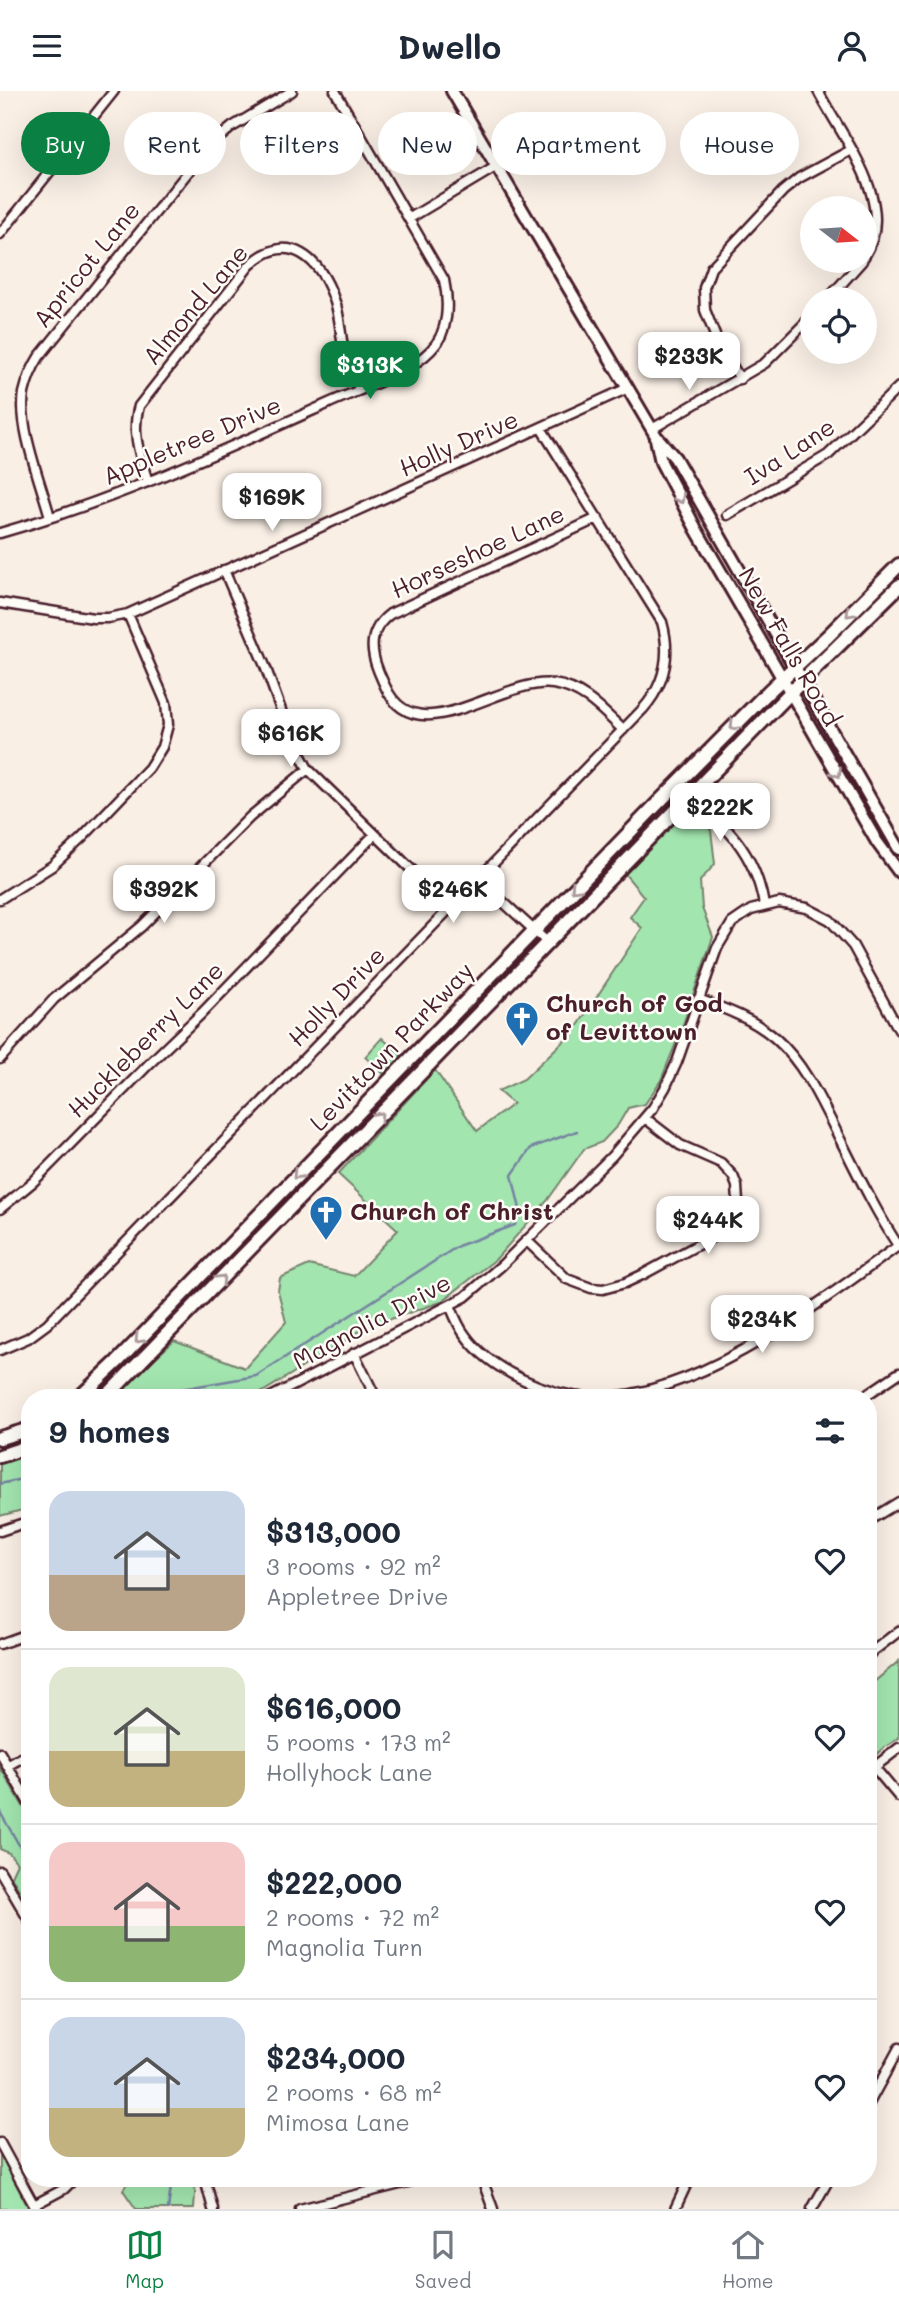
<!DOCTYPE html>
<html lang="en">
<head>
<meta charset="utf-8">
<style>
  body { margin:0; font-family:Mali,sans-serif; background:#f2f2f3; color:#1f2937; height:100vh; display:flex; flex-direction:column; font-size:26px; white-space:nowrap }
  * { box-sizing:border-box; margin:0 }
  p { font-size:23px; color:#747a83 }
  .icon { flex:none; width:38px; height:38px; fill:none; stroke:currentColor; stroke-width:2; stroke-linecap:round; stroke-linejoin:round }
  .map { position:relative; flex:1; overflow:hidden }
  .details { position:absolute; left:21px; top:1298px; width:856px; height:798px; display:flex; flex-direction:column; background:#fff; border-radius:28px; box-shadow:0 7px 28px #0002 }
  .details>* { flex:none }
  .banner { position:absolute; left:21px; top:21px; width:858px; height:63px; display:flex; gap:14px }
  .needle { width:46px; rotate:107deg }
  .tools { position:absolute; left:800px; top:105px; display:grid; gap:14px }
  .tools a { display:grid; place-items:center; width:77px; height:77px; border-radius:50%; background:#fff; box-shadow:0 7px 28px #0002; font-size:35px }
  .price { position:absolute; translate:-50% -60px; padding:0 16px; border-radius:14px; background:#fff; color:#222; font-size:23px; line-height:46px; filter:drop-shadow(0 2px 4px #0008) }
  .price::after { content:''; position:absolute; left:50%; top:42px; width:21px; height:16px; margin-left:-10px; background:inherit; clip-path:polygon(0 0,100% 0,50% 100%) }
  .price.selected { background:#0b8043; color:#fff }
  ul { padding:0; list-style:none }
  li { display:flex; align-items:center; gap:21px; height:175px; padding:0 28px }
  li+li { border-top:2px solid #e0e1e3 }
  li span { display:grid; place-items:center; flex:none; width:196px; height:140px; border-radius:21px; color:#555 }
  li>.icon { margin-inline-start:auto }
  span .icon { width:84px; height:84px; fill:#fffc; stroke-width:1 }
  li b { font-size:30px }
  h2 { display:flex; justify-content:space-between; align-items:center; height:84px; padding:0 28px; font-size:30px }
  .chip { padding:0 24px; border-radius:32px; background:#fff; box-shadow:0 7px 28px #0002; font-size:24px; line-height:63px }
  .chip.selected { background:#0b8043; color:#fff }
  header { display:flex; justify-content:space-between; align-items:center; height:91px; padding:0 28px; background:#fff; font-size:32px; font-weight:700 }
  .menu { display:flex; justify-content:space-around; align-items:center; height:98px; border-top:2px solid #e0e1e3; background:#fff; font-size:19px; color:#747a83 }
  .menu a { display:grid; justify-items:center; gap:4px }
  .menu .selected { color:#0b8043 }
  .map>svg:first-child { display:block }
  .green { fill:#a2e5af; stroke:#76826d; stroke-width:2 }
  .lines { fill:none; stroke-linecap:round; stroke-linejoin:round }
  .stream { stroke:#7683a1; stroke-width:2.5 }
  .street-casing { stroke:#4a1f2b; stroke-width:13 }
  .secondary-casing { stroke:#4a1f2b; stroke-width:16 }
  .primary-casing { stroke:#4a1f2b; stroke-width:18 }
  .street { stroke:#fdfcf7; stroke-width:8 }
  .secondary { stroke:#fdfcf7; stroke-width:10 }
  .primary { stroke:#fdfcf7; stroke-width:12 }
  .oneway { stroke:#ac999b }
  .labels { text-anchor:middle; stroke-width:5; stroke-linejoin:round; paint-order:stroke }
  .street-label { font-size:24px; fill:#4a1f2b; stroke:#fdfcf7 }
  .poi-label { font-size:24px; font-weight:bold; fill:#4a1f2b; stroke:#fdfcf7; text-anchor:start }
</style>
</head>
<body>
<header><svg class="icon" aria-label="menu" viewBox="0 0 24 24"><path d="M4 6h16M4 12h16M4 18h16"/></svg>Dwello<svg class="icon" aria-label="person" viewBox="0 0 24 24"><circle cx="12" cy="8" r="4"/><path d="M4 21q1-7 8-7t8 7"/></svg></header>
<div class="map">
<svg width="899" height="2118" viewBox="0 0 899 2118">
  <rect width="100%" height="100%" fill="#f9efe5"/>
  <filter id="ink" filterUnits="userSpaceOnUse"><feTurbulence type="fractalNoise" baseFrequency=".0143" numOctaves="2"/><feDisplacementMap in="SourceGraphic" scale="14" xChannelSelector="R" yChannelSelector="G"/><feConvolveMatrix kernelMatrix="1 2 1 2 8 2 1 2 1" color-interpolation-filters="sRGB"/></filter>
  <g filter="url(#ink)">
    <!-- green -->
    <path class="green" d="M687,718L711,739L715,773L700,790L702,817L713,846L680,942L661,989L645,1013L628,1017L618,1034L602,1051L584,1058L547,1110L496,1168L441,1211L367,1236L253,1307H110L174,1250L245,1277L286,1231L278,1200L280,1187L309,1174L354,1185L398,1139L338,1083L435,979L477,1040L513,1013L498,1000L524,988L575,939L642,837L630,826L644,806L625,783Z
      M382,947L402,965L385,984L365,966Z
      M30,1355V1417L0,1425V1367Z
      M899,1570V1647L882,1658L868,1672V1596Z
      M0,1676L30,1727V1818L11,1785L17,1772L9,1762L0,1758Z
      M0,2062L29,2118H0Z
      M129,2088H196L194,2118H136L123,2099Z"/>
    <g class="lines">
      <!-- stream -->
      <path class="stream" d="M153,1307L158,1302L256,1285L458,1155L515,1134L520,1118L512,1084L531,1057L577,1040
        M0,1393L30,1386
        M0,1721L30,1773
        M168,2118L172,2088"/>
      <defs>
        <path id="street" d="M818,0C842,47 899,113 864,166
          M410,127L497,75
          M0,143L114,0
          M828,208L862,170
          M740,288L716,247L705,219L704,197L711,177L783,100L799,87L851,59
          M652,338L765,272L812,225
          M148,391C140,365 131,341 139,315L249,175C288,137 321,168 335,211C341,228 340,247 345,264C348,276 354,288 360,299
          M727,424L828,364L899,296
          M50,426C41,392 18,336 24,302C27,289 32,277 39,266L209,55L232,36L292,0
          M598,427L390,523C378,532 371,545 373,560C374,573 380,584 385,595C416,665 501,586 553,593C583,597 602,619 623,639
          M0,442C113,410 220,361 327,313C359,298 406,285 431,259C449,241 449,212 444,189L335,0
          M224,479L265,575L290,644L308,678L450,816
          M0,512L93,527H108L128,523L628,297
          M677,693C720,730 754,755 764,814
          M478,788L547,851
          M0,808L52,775L82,747L149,677L162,656L168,634L166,612L128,523
          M698,908C726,918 753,928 775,947C807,975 825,1019 844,1056C861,1090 878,1124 899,1156
          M0,968L54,908L142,835L250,726L308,678
          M0,1118L33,1091L151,971L202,922L374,744
          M526,1149L567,1188L591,1197L603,1198L625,1192L642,1184L725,1139L735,1124L738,1112L737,1095L733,1085L721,1072L680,1054L645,1027
          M450,1214C454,1224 458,1235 465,1244C490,1279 547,1304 590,1307
          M0,1259L28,1247L47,1233L643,618C665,593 671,563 662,531L541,337
          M354,1262L376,1307
          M269,1307L465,1206L502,1174L612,1065L653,1017L665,997L677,971L717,857L732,832L751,819L779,812L807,817L830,829L853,855L899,939
          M599,1307C703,1303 816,1214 898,1155
          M862,1307L899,1282
          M868,1430L899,1411
          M0,1440L30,1430
          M0,1553L30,1542
          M868,1564L899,1540
          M0,1662L30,1714
          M7,1675L30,1662
          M874,1676L899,1706
          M868,1681L899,1657
          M0,1780L30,1831
          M868,2014L899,1957
          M0,2052L36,2118
          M205,2088L213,2118
          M482,2088L493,2118
          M34,2114L64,2098L74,2088
          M300,2118L420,2088
          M675,2118L689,2088
          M812,2118L829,2088"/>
        <path id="secondary" d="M452,0L656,345L675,367L899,758
          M656,348L661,371L696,438L877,751L899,781"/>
        <path id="primary" d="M79,1307L117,1271L657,713L769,600L828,545L899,474
          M105,1307L791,601L899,495
          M0,1347L30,1338
          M0,1365L30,1355"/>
      </defs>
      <!-- street casing -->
      <use href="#street" class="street-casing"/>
      <!-- secondary casing -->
      <use href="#secondary" class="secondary-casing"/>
      <!-- primary casing -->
      <use href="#primary" class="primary-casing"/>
      <!-- street -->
      <use href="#street" class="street"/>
      <!-- secondary -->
      <use href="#secondary" class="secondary"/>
      <!-- primary -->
      <use href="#primary" class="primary"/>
    </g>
    <!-- one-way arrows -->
    <defs><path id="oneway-chevron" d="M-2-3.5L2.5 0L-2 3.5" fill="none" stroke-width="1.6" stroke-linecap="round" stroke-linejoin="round" transform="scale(1.75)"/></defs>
    <g class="oneway">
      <use href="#oneway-chevron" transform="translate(680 408) rotate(62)"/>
      <use href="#oneway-chevron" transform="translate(850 522) rotate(134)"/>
      <use href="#oneway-chevron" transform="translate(734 635) rotate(134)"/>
      <use href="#oneway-chevron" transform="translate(837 682) rotate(59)"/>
      <use href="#oneway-chevron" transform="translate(575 797) rotate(134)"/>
      <use href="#oneway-chevron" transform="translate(379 1025) rotate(-46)"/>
      <use href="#oneway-chevron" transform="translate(297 1084) rotate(134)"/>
      <use href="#oneway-chevron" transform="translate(221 1188) rotate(-46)"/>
      <use href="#oneway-chevron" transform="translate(139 1248) rotate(134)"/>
    </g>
  </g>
  <!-- icons -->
  <defs>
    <symbol id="church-pin" viewBox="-11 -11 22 30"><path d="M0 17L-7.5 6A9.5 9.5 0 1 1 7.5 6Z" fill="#1f6fb2" stroke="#fdfcf7"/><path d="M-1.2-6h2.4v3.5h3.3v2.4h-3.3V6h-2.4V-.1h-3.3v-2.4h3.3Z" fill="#fff"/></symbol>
  </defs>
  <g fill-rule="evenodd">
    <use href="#church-pin" x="503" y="908" width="38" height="52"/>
    <use href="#church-pin" x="307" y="1102" width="38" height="52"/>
  </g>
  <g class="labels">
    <!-- street labels -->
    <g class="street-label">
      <text transform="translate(87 174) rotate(-51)" y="8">Apricot Lane</text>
      <text transform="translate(196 214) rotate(-50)" y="8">Almond Lane</text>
      <text transform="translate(192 350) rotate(-23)" y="8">Appletree Drive</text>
      <text transform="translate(459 353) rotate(-24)" y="8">Holly Drive</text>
      <text transform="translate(790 361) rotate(-33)" y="8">Iva Lane</text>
      <text transform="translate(478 461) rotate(-25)" y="8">Horseshoe Lane</text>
      <text transform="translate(789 556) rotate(60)" y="8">New Falls Road</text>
      <text transform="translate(337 906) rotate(-46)" y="8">Holly Drive</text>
      <text transform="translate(146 949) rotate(-45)" y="8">Huckleberry Lane</text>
      <text transform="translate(392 956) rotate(-46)" y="8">Levittown Parkway</text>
      <text transform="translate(372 1231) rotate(-28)" y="8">Magnolia Drive</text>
    </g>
    <!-- poi labels -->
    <g class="poi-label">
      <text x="546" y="921">Church of God<tspan x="546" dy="28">of Levittown</tspan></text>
      <text x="350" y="1129">Church of Christ</text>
    </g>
  </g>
</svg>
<div class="tools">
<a><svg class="needle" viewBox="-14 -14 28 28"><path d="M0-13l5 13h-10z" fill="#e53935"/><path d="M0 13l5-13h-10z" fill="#747a83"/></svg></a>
<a><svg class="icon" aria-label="locate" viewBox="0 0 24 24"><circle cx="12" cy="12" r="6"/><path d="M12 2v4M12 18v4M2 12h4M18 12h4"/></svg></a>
</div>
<b class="price" style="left:689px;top:301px">$233K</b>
<b class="price selected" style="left:370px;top:310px">$313K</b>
<b class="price" style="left:272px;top:442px">$169K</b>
<b class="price" style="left:291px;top:678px">$616K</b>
<b class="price" style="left:720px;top:752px">$222K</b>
<b class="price" style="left:164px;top:834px">$392K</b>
<b class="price" style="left:453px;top:834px">$246K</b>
<b class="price" style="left:708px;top:1165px">$244K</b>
<b class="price" style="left:762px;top:1264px">$234K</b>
<div class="banner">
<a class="chip selected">Buy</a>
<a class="chip">Rent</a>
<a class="chip">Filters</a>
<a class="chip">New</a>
<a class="chip">Apartment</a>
<a class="chip">House</a>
</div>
<section class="details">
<h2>9 homes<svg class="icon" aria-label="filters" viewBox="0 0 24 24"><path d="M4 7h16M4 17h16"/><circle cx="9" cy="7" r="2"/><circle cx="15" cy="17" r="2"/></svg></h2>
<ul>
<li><span style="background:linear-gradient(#c9d6e8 60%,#b9a48a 0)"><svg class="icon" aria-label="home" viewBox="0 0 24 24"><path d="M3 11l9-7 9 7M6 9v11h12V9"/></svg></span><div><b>$313,000</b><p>3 rooms · 92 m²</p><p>Appletree Drive</p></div><svg class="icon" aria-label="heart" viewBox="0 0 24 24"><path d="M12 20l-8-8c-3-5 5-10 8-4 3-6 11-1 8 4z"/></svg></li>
<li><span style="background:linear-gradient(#dfe7d0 60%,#c2b280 0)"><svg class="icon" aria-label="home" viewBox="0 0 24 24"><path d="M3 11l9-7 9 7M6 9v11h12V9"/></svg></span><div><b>$616,000</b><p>5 rooms · 173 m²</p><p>Hollyhock Lane</p></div><svg class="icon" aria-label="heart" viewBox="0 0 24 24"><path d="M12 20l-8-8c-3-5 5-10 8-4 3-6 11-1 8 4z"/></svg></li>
<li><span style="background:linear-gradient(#f6c9c9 60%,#8fb573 0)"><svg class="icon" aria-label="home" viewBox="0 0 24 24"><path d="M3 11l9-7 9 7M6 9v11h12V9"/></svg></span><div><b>$222,000</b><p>2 rooms · 72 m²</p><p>Magnolia Turn</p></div><svg class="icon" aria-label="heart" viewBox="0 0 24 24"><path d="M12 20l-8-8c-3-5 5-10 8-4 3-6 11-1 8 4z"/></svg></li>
<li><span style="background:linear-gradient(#c9d6e8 65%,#c2b280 0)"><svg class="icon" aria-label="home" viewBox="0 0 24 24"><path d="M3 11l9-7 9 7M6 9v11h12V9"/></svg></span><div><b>$234,000</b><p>2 rooms · 68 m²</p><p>Mimosa Lane</p></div><svg class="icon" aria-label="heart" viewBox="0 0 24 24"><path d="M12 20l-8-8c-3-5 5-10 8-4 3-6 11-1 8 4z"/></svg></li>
</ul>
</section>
</div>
<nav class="menu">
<a class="selected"><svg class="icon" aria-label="map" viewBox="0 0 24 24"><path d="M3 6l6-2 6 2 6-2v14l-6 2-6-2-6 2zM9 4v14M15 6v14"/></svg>Map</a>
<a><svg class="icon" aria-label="saved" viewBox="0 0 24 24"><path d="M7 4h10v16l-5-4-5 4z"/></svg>Saved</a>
<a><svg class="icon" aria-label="home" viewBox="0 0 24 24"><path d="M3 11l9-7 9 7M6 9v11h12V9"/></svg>Home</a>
</nav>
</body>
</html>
